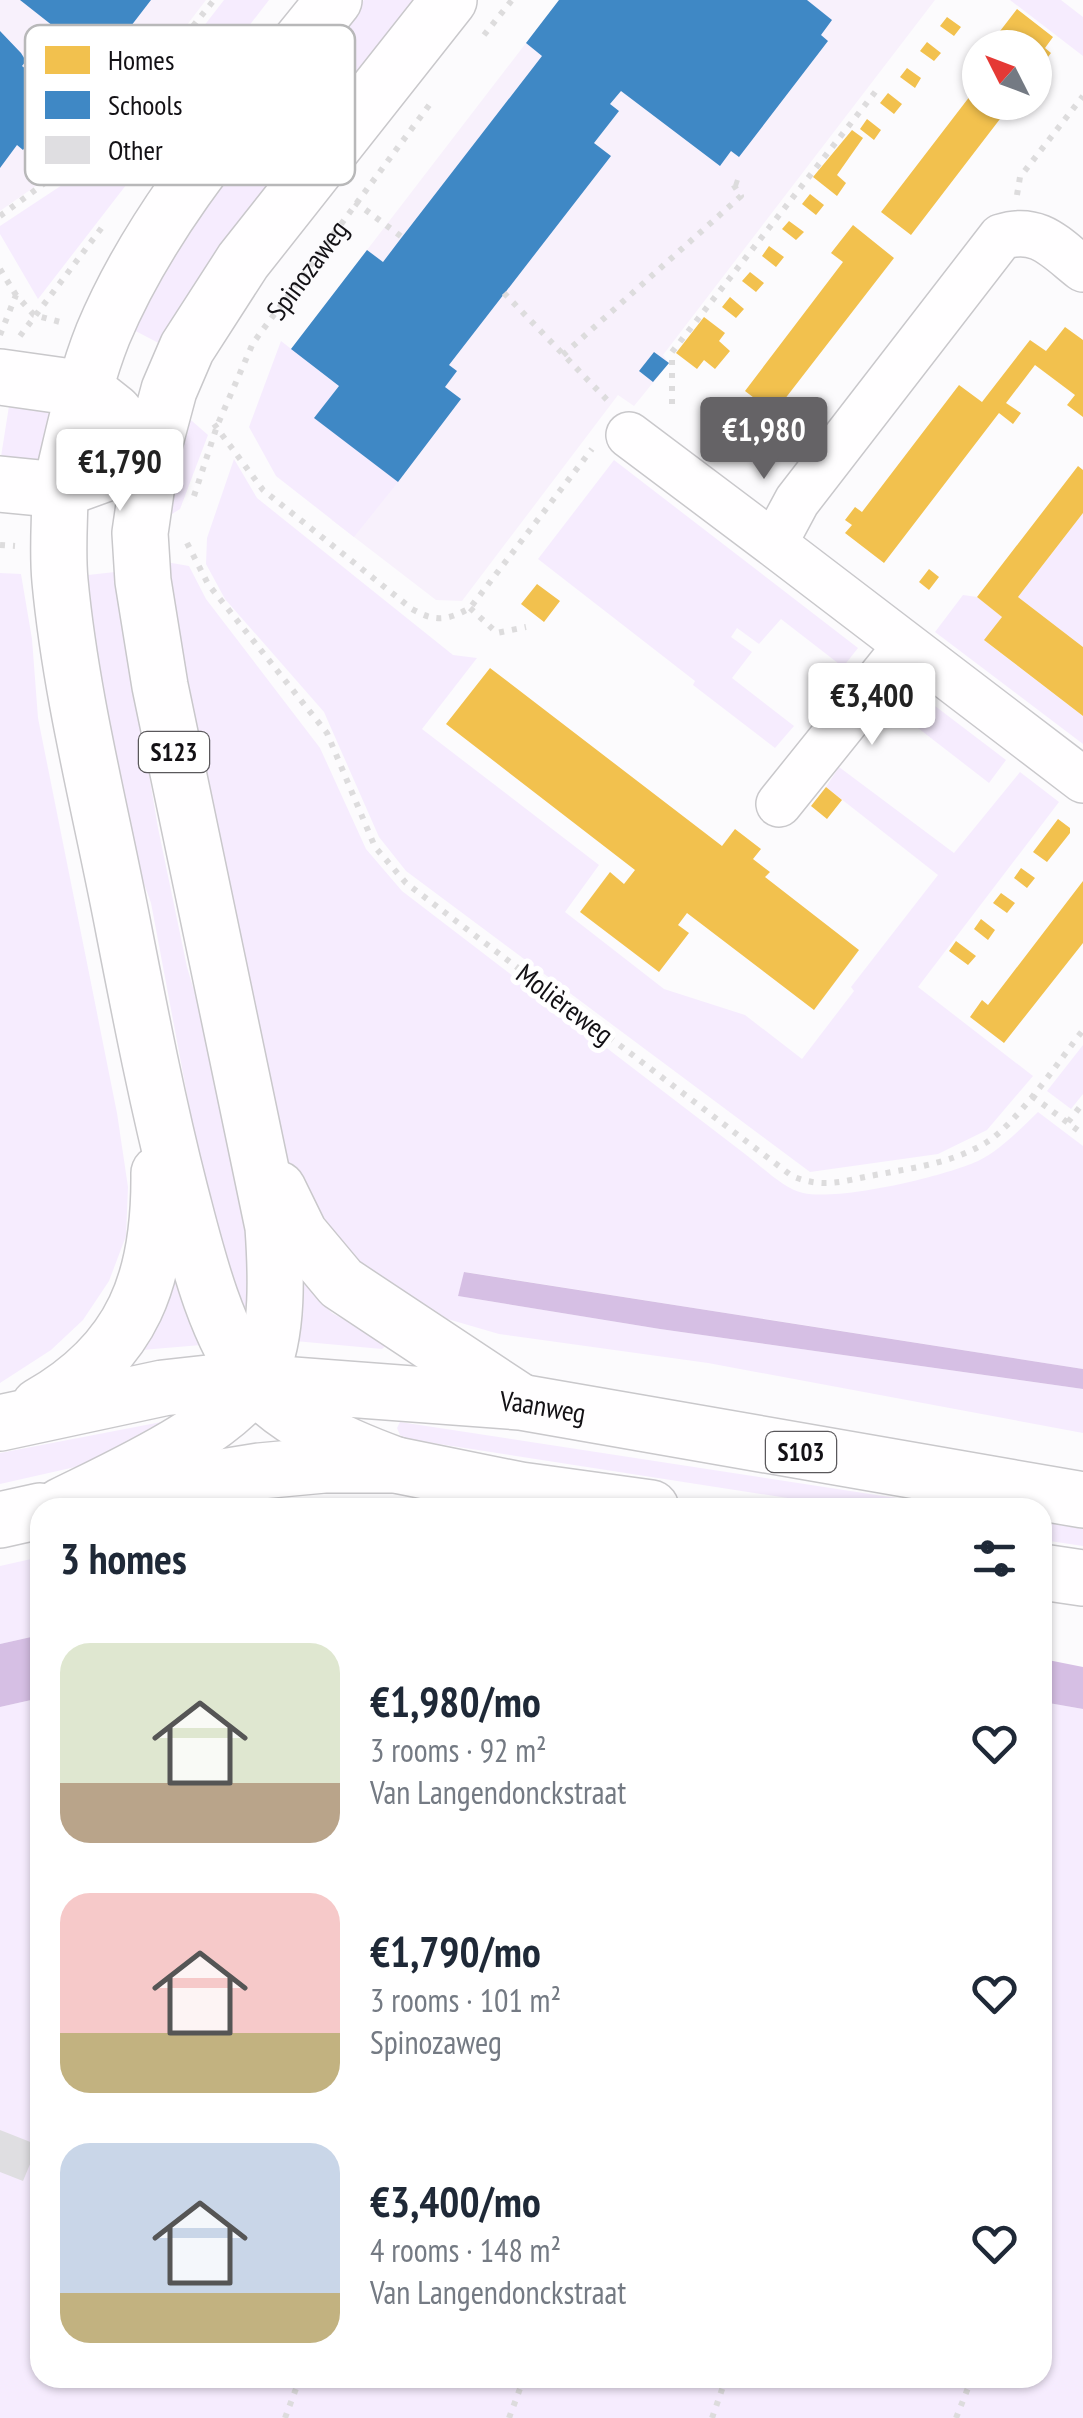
<!DOCTYPE html>
<html lang="en">
<head>
<meta charset="utf-8">
<style>
  body { margin:0; font-family:"PT Sans Narrow",sans-serif; background:#f6f6f7; color:#1f2937; height:100vh; display:flex; flex-direction:column; font-size:38px; white-space:nowrap }
  * { box-sizing:border-box; margin:0 }
  p { font-size:32px; color:#747a83 }
  .icon { flex:none; width:55px; height:55px; fill:none; stroke:currentColor; stroke-width:2; stroke-linecap:round; stroke-linejoin:round }
  .map { position:relative; flex:1; overflow:hidden }
  .side { position:absolute; left:30px; top:1498px; width:1022px; height:890px; display:flex; flex-direction:column; background:#fff; border-radius:30px; box-shadow:0 2px 8px #0004 }
  .side>* { flex:none }
  .needle { width:65px; rotate:312deg }
  .tools { position:absolute; left:962px; top:30px; display:grid; gap:20px }
  .tools a { display:grid; place-items:center; width:90px; height:90px; border-radius:50%; background:#fff; box-shadow:0 2px 8px #0004; font-size:50px }
  .price { position:absolute; translate:-50% -85px; padding:0 22px; border-radius:10px; background:#fff; color:#222; font-size:32px; line-height:65px; filter:drop-shadow(0 2px 5px #0008) }
  .price::after { content:''; position:absolute; left:50%; top:60px; width:30px; height:22px; margin-left:-15px; background:inherit; clip-path:polygon(0 0,100% 0,50% 100%) }
  .price.active { background:#656366; color:#fff }
  ul { padding:0; list-style:none }
  li { display:flex; align-items:center; gap:30px; height:250px; padding:0 30px }
  li span { display:grid; place-items:center; flex:none; width:280px; height:200px; border-radius:30px; color:#555 }
  li>.icon { margin-inline-start:auto }
  span .icon { width:120px; height:120px; fill:#fffc; stroke-width:1 }
  li b { font-size:42px }
  h2 { display:flex; justify-content:space-between; align-items:center; height:120px; padding:0 30px; font-size:42px }
  .map>svg:first-child { display:block }
  .built { fill:#f8f1fc }
  .green { fill:#f6ecfe }
  .water { fill:#d6bfe4 }
  .homes { fill:#f2c14e }
  .schools { fill:#3f88c5 }
  .building { fill:#dfdee1 }
  .lines { fill:none; stroke-linecap:round; stroke-linejoin:round }
  .minor-casing { stroke:#c9c8cb; stroke-width:48 }
  .major-casing { stroke:#c9c8cb; stroke-width:58 }
  .highway-casing { stroke:#c9c8cb; stroke-width:58 }
  .path { stroke:#dddcdd; stroke-width:6; stroke-dasharray:5 8; stroke-linecap:butt }
  .minor { stroke:#fffeff; stroke-width:45 }
  .major { stroke:#fffeff; stroke-width:55 }
  .highway { stroke:#fffeff; stroke-width:55 }
  .labels { text-anchor:middle; stroke-width:10; stroke-linejoin:round; paint-order:stroke }
  .shield { fill:#fff; stroke:#5a585b; stroke-width:2.5 }
  .shield-label { font-size:25px; font-weight:bold; fill:#131115 }
  .street-label { font-size:28px; fill:#131115; stroke:#fff }
  .key { fill:#fff; stroke:#b8b8b9; stroke-width:2.5 }
  .key-label { font-size:28px; fill:#131115 }
</style>
</head>
<body>
<div class="map">
<svg width="1083" height="2418" viewBox="0 0 1083 2418">
  <rect width="100%" height="100%" fill="#fcfbfd"/>
  <!-- built -->
  <path class="built" d="M0,0H206L138,89L99,133L50,176L0,211Z
    M559,0H935L663,355L669,363L634,406L618,395L462,601L436,600L332,520L314,418L291,349Z"/>
  <!-- green -->
  <path class="green" d="M224,0H269L38,299L0,234V226L100,160Z
    M364,0H426L168,348L128,327L176,248Z
    M1010,0H1061L1083,17V56Z
    M281,341L339,386L315,418L398,482L354,537L276,476L249,427Z
    M12,387L58,400L43,468L0,463Z
    M184,414L208,435L180,509L164,519Z
    M234,459L257,498L453,655L477,658L422,729L599,865L565,912L664,989L745,1015L802,1059L854,991L851,987L938,875L826,787L839,767L954,853L1020,772L1059,802L918,987L1033,1076L987,1130L938,1154L810,1172L406,871L379,837L324,712L225,599L206,564L207,538Z
    M614,460L858,648L843,667L781,619L759,644L737,628L731,637L752,652L732,678L794,726L775,748L693,685L695,681L538,559Z
    M1083,513V647L1018,597Z
    M166,562L189,566L206,599L320,748L366,849L402,891L745,1154C761,1166 784,1189 803,1193C840,1201 942,1177 978,1161C1002,1149 1019,1130 1038,1112L1083,1146V1369L465,1272L458,1296L660,1329L1083,1389V1433L708,1363L499,1334L413,1309L353,1270L294,1195L206,776Z
    M115,572L158,828L187,967L221,1081L251,1240L249,1307H243L217,1254L151,903L133,853L79,576Z
    M0,573L21,574L32,639L38,718L117,1113L128,1187L126,1236L109,1281L83,1320L51,1350L0,1383Z
    M963,595L977,597L1002,617L985,641L1083,716V744L935,632Z
    M914,690L1006,760L989,783L896,711Z
    M1083,1045V1094L1071,1109L1047,1091Z
    M175,1272L201,1345L142,1350Z
    M301,1281L332,1313L388,1344L382,1349L284,1340Z
    M177,1419L84,1465L0,1484V1453Z
    M400,1422L955,1507H845L407,1439L400,1435L397,1428Z
    M1042,1522L1083,1529V1546L1043,1540Z
    M40,1557V1635L0,1644V1566Z
    M40,1698V2378H1042L1043,1702L1083,1709V2418H0V1707Z"/>
  <!-- water -->
  <path class="water" d="M464,1272L1083,1369V1389L660,1329L458,1296Z
    M40,1635V1698L0,1707V1644Z
    M1043,1659L1083,1667V1709L1043,1702Z"/>
  <!-- homes -->
  <path class="homes" d="M1017,9L1053,37L1045,48L1051,53L1035,74V48H987Z
    M947,17L961,27L954,36L940,26Z
    M927,42L941,53L934,61L920,51Z
    M907,68L921,78L915,88L900,77Z
    M980,83V102H1013L911,235L881,212Z
    M888,93L902,104L894,114L880,103Z
    M867,119L881,130L874,140L860,129Z
    M852,130L863,138L837,175L846,183L837,196L813,177Z
    M810,194L824,205L816,215L802,204Z
    M789,221L804,232L796,240L782,229Z
    M853,225L894,258L774,413L745,391L843,262L831,253Z
    M769,246L784,257L776,267L762,256Z
    M750,272L764,283L756,292L742,281Z
    M730,297L744,309L736,318L722,307Z
    M704,317L725,333L719,341L730,351L715,369L704,360L697,369L676,353Z
    M1065,327L1083,340V417L1067,405L1075,395L1035,365L1006,403L1021,413L1013,424L999,413L884,563L845,533L852,525L845,520L855,507L862,512L959,385L982,402L1030,340L1046,351Z
    M1078,466L1083,470V513L1018,597L1083,647V716L984,640L1002,617L977,597Z
    M929,569L939,577L929,590L919,582Z
    M537,584L560,601L544,622L521,604Z
    M490,668L722,846L735,829L761,849L753,859L770,872L765,877L859,950L814,1010L687,913L678,925L689,933L659,972L580,912L610,872L624,884L635,870L446,724Z
    M826,787L842,800L827,819L811,806Z
    M1058,819L1070,828V833L1047,862L1033,852Z
    M1021,868L1035,878L1027,888L1014,878Z
    M1083,881V943L1004,1043L970,1017L982,1000L988,1005Z
    M1001,893L1015,903L1007,913L993,903Z
    M981,919L995,930L988,940L974,929Z
    M956,941L976,956L968,965L949,951Z"/>
  <!-- schools -->
  <path class="schools" d="M20,0H151L101,65L96,61L78,83L82,86L56,121L49,116L23,150L17,145L0,168V31L21,53L26,61L22,66L30,72L67,37Z
    M559,0H807L832,20L821,35L828,41L739,157L731,151L720,166L621,91L610,104L619,111L594,143L611,156L449,365L457,371L445,387L461,399L398,482L314,418L339,386L291,349L367,250L383,262L402,237L542,56L526,43Z
    M654,352L669,363L653,382L639,371Z"/>
  <!-- building -->
  <path class="building" d="M0,2130L38,2145L23,2181L0,2172Z"/>
  <g class="lines">
    <defs>
      <path id="minor" d="M1083,269C1055,247 1038,225 1001,237L797,501L774,544L1083,780
        M629,435L774,544
        M779,804L906,646"/>
      <path id="major" d="M0,377L85,389L114,412L151,457
        M151,457L169,390L187,348L243,261L449,0
        M0,484L60,490L151,457
        M60,490C73,438 83,384 103,334C155,209 251,105 334,0"/>
      <g id="highway">
        <path d="M60,490C60,520 57,550 60,581C71,698 102,815 124,931C141,1018 158,1105 180,1191C196,1252 214,1331 253,1381C285,1421 349,1448 396,1465"/>
        <path d="M278,1189L300,1234L341,1283L516,1399"/>
        <path d="M39,1406C134,1352 160,1278 159,1173"/>
        <path id="s2" d="M0,1423L163,1388L208,1383L293,1385L520,1402L1083,1500"/>
        <path d="M118,1494L260,1471L324,1465H396L520,1490L651,1508"/>
        <path d="M61,1506C115,1479 233,1427 260,1373C279,1334 276,1270 273,1227L160,686L143,581L140,533L151,457"/>
        <path d="M0,1520L40,1511"/>
        <path d="M1042,1572L1083,1578"/>
      </g>
    </defs>
    <!-- minor casing -->
    <use href="#minor" class="minor-casing"/>
    <!-- major casing -->
    <use href="#major" class="major-casing"/>
    <!-- highway casing -->
    <use href="#highway" class="highway-casing"/>
    <!-- path -->
    <g class="path">
      <path d="M484,35L512,0"/>
      <path d="M1017,195L1020,177L1083,96"/>
      <path d="M355,202L402,237"/>
      <path d="M0,216L99,143L214,0"/>
      <path d="M0,269L16,295"/>
      <path d="M504,293L611,404"/>
      <path d="M0,335L16,295L34,315L60,322"/>
      <path d="M20,336L106,222"/>
      <path d="M563,355L741,196L731,181L743,185"/>
      <path d="M672,404V352L876,91"/>
      <path d="M214,424L263,490L412,609C435,622 446,621 470,608L592,449"/>
      <path id="s1" d="M194,496L217,426L253,343L430,104"/>
      <path d="M187,543L208,584L327,733L375,847L406,883L792,1176C823,1189 843,1181 875,1175C913,1168 953,1163 987,1142C1018,1122 1059,1061 1083,1030"/>
      <path d="M0,545L15,546"/>
      <path d="M470,608L497,633L526,627"/>
      <path d="M1032,1096L1083,1134"/>
      <path d="M1068,1122L1083,1103"/>
      <path d="M285,2418L300,2378"/>
      <path d="M509,2418L524,2378"/>
      <path d="M712,2418L726,2378"/>
      <path d="M956,2418L972,2378"/>
    </g>
    <!-- minor -->
    <use href="#minor" class="minor"/>
    <!-- major -->
    <use href="#major" class="major"/>
    <!-- highway -->
    <use href="#highway" class="highway"/>
  </g>
  <g class="labels">
    <!-- shield labels -->
    <g class="shield">
      <rect x="139" y="732" width="70" height="40" rx="8"/>
      <rect x="766" y="1432" width="70" height="40" rx="8"/>
    </g>
    <g class="shield-label">
      <text x="174" y="761">S123</text>
      <text x="801" y="1461">S103</text>
    </g>
    <!-- street labels -->
    <g class="street-label">
      <text dy="10" stroke="none"><textPath href="#s1" startOffset="255">Spinozaweg</textPath></text>
      <text transform="translate(565 1004) rotate(37)" y="10">Molièreweg</text>
      <text dy="10" stroke="none"><textPath href="#s2" startOffset="548">Vaanweg</textPath></text>
    </g>
  </g>
  <!-- legend -->
  <rect x="25" y="25" width="330" height="160" rx="15" class="key"/>
  <rect x="45" y="46" width="45" height="28" fill="#f2c14e"/>
  <rect x="45" y="91" width="45" height="28" fill="#3f88c5"/>
  <rect x="45" y="136" width="45" height="28" fill="#dfdee1"/>
  <g class="key-label">
    <text x="108" y="70">Homes</text>
    <text x="108" y="115">Schools</text>
    <text x="108" y="160">Other</text>
  </g>
</svg>
<div class="tools">
<a><svg class="needle" viewBox="-14 -14 28 28"><path d="M0-13l5 13h-10z" fill="#e53935"/><path d="M0 13l5-13h-10z" fill="#747a83"/></svg></a>
</div>
<b class="price active" style="left:764px;top:482px">€1,980</b>
<b class="price" style="left:120px;top:514px">€1,790</b>
<b class="price" style="left:872px;top:748px">€3,400</b>
<section class="side">
<h2>3 homes<svg class="icon" aria-label="filters" viewBox="0 0 24 24"><path d="M4 7h16M4 17h16"/><circle cx="9" cy="7" r="2"/><circle cx="15" cy="17" r="2"/></svg></h2>
<ul>
<li><span style="background:linear-gradient(#dfe7d0 70%,#b9a48a 0)"><svg class="icon" aria-label="home" viewBox="0 0 24 24"><path d="M3 11l9-7 9 7M6 9v11h12V9"/></svg></span><div><b>€1,980/mo</b><p>3 rooms · 92 m²</p><p>Van Langendonckstraat</p></div><svg class="icon" aria-label="heart" viewBox="0 0 24 24"><path d="M12 20l-8-8c-3-5 5-10 8-4 3-6 11-1 8 4z"/></svg></li>
<li><span style="background:linear-gradient(#f6c9c9 70%,#c2b280 0)"><svg class="icon" aria-label="home" viewBox="0 0 24 24"><path d="M3 11l9-7 9 7M6 9v11h12V9"/></svg></span><div><b>€1,790/mo</b><p>3 rooms · 101 m²</p><p>Spinozaweg</p></div><svg class="icon" aria-label="heart" viewBox="0 0 24 24"><path d="M12 20l-8-8c-3-5 5-10 8-4 3-6 11-1 8 4z"/></svg></li>
<li><span style="background:linear-gradient(#c9d6e8 75%,#c2b280 0)"><svg class="icon" aria-label="home" viewBox="0 0 24 24"><path d="M3 11l9-7 9 7M6 9v11h12V9"/></svg></span><div><b>€3,400/mo</b><p>4 rooms · 148 m²</p><p>Van Langendonckstraat</p></div><svg class="icon" aria-label="heart" viewBox="0 0 24 24"><path d="M12 20l-8-8c-3-5 5-10 8-4 3-6 11-1 8 4z"/></svg></li>
</ul>
</section>
</div>
</body>
</html>
